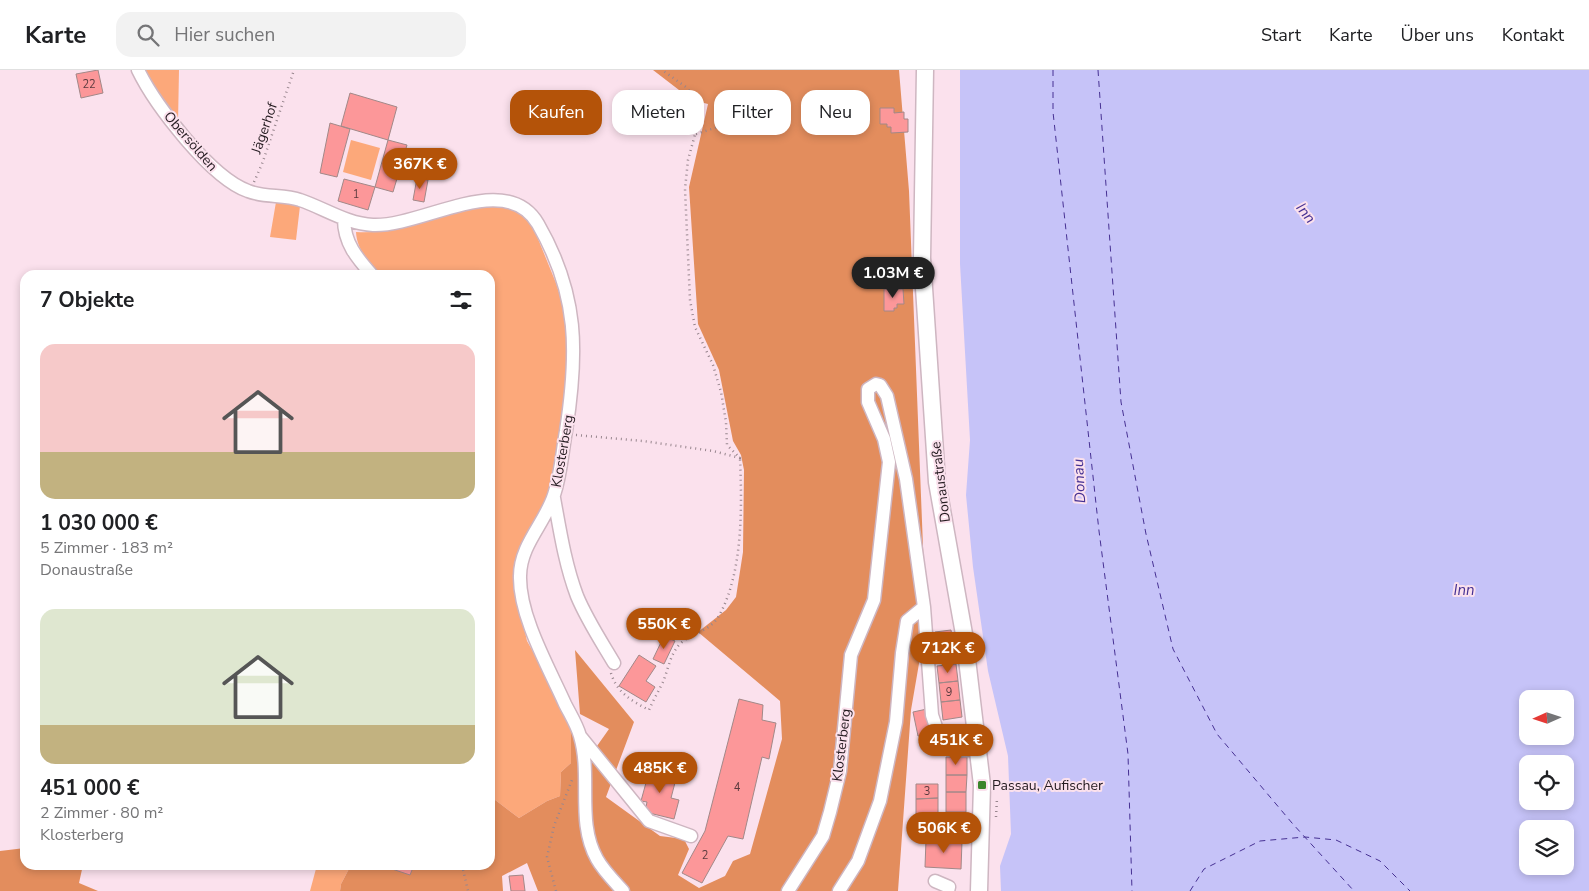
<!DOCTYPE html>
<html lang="de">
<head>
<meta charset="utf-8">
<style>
  body { margin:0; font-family:"Nunito Sans",sans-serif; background:#f2f2f2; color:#202124; height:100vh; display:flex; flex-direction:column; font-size:19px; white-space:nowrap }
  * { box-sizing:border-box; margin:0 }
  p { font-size:16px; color:#757577 }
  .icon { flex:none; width:28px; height:28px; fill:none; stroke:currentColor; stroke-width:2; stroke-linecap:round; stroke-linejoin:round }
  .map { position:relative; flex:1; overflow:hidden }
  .side { position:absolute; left:20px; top:200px; width:475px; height:600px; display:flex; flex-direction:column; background:#fff; border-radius:15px; box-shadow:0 2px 8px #0003 }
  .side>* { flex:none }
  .guide { position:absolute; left:510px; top:20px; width:475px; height:45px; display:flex; gap:10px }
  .needle { width:32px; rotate:267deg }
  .buttons { position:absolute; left:1519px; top:620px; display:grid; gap:10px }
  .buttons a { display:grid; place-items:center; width:55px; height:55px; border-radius:10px; background:#fff; box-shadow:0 2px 8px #0003; font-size:25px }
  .price { position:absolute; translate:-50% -42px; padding:0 11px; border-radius:18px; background:#b45309; color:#fff; font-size:16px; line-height:32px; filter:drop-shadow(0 1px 2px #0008) }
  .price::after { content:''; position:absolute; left:50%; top:30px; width:15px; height:11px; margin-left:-8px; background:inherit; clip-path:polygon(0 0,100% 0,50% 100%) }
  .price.current { background:#222; color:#fff }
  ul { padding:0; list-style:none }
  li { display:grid; align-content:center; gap:10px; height:265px; padding:0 20px }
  li span { display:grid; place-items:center; height:155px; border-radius:15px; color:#555 }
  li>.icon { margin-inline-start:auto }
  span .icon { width:90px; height:90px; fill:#fffc; stroke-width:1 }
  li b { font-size:21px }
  h2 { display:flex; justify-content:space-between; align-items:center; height:60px; padding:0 20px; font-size:21px }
  .chip { padding:0 18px; border-radius:15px; background:#fff; box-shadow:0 2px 8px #0003; font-size:18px; line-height:45px }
  .chip.current { background:#b45309; color:#fff }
  header { display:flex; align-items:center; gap:30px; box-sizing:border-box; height:70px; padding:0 25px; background:#fff; border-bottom:1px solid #e0e0e0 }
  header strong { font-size:24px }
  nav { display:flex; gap:28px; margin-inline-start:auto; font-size:18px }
  .search { width:350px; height:45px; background:#f2f2f2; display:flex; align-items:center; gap:12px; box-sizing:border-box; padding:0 18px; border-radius:15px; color:#757577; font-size:19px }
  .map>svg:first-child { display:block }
  .green { fill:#fca87a }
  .forest { fill:#e38d5d }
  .water { fill:#c6c3f8; fill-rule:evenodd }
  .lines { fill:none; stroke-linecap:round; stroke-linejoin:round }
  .ferry { stroke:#463193; stroke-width:1; stroke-dasharray:6 5; stroke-linecap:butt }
  .building { fill:#fc9799; stroke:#a28888 }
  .minor-casing { stroke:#ceb6c1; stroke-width:15 }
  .major-casing { stroke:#ceb6c1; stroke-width:19 }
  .path { stroke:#98868e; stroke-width:2.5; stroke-dasharray:1 4; stroke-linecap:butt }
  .minor { stroke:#fff; stroke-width:12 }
  .major { stroke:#fff; stroke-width:16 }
  .poi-dot { fill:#3b852c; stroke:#fbe1ed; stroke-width:2 }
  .labels { text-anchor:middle; stroke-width:4; stroke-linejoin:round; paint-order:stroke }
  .number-label { font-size:11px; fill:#5a3a3e }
  .street-label { font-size:14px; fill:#241b20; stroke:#fbe1ed }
  .poi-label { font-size:14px; fill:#241b20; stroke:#fbe1ed; text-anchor:start }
  .water-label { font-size:15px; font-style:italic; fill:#463193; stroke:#fbe1ed }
</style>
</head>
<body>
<header>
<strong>Karte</strong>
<div class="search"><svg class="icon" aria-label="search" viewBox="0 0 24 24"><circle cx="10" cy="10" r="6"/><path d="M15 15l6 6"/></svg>Hier suchen</div>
<nav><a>Start</a><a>Karte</a><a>Über uns</a><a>Kontakt</a></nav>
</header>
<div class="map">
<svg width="1589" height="821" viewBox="0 0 1589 821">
  <rect width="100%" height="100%" fill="#fbe1ed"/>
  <!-- green -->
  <path class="green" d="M145,0H179L178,53L156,24Z
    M351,70L380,78L371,110L343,102Z
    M276,132L300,136L296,170L270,167Z
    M484,135L503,136L520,143L532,154L556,213L569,254V284L562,357L555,402L541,444L530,462L519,534L527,571L543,599L571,657V693L561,702L560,726L547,731L519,748L490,726V205H380C368,192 357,180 356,162C400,165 442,144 484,135Z
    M317,795H351L341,814L340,821H310Z"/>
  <!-- forest -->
  <path class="forest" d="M653,0H899L909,121L926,553L911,640L898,821H538L527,793L502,806L503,821H340L341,814L351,795H490V726L519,748L547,731L560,726L561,702L571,693V657L591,676H597L609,659L580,644L575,580L634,652L606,727L660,766L684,769L689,779L678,805L699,818L725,806L733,791L750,784L782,669L780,631L698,562L726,540L736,527L743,482L744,400L741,385L733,371L719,300L698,254L689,117L708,34L692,30Z
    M25,778V795H83L79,813L98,821H0V781Z"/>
  <!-- water -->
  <path class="water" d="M960,0H1589V821H1001L1000,796L1011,764L1008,686L988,601L973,497L966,425L970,370L960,194ZM1528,629H1565V666H1528ZM1528,694H1565V731H1528ZM1528,759H1565V796H1528Z"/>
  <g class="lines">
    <!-- ferry -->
    <path class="ferry" d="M1053,0V42L1099,461L1128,684L1132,821
      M1098,0L1121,332L1146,464L1173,579L1217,664L1292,753L1354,821
      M1190,821L1204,799L1260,771L1305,767L1336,770L1380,791L1410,821"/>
  </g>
  <!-- building -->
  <path class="building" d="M98,0L103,23L81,28L76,4Z
    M350,23L397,37L388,70L341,56Z
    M880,38H894V43L904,42V49H908V62L891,63V57H887V54H880Z
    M330,53L350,59L337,107L320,103Z
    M388,70L407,75L393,122L375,117Z
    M417,108L428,110L424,132L413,130Z
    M344,109L375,117L368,140L338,131Z
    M884,219H903L904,234H897V238H894V241H884Z
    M951,560L954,580L938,582L935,562Z
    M664,566L675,571L664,594L653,589Z
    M639,585L656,596L646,611L655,617L646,632L619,616Z
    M956,594L958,611L939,613L937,596Z
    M958,611L960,630L941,632L939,613Z
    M739,629L763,635L762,650L776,653L769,689L762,687L743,769L728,766L702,813L682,803L705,761Z
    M960,630L962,647L943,650L941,632Z
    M927,639L932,664L918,666L913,642Z
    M946,687H967V705H946Z
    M650,698L677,705L671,728L679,730L674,749L645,742L647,732L641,731Z
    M946,705H967L966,722H946Z
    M916,714H938V728L916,729Z
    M946,722H966V742H946Z
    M938,728V744H916V729Z
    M916,744H938V763H916Z
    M926,770L962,771L961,799L925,797Z
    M387,795H414L410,805L386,797Z
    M523,805L525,821H511L509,806Z"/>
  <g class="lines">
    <defs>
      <path id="minor" d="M138,0C155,35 211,108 248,121C265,128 284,124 300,130C324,138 347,154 373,155C423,157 506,99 538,154C579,225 578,283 566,361C562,383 561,404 554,425C545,453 520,475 520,506C519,546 549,598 565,634C570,644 577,655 580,666C592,706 576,752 597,789C603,800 614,811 623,821
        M344,149C344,173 357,188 372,205
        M554,428C560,461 565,494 577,526C587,550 601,571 614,593
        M580,666L649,751L691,766
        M935,811L949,817L948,821
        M788,821L823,766L830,742L840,701L851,585L874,530L889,392L884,369L868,332V319L876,314L880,315L887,326L906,409L924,537L932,645L940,669L946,676L955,680H978
        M839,821L858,791L880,731L896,652L902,583L907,551L924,537"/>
      <path id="major" d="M925,0L922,188L937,412L964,564L982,715L979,821"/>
    </defs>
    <!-- minor casing -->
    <use href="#minor" class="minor-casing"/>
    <!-- major casing -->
    <use href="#major" class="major-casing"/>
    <!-- path -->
    <path class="path" d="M696,64L724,55L731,25L724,20
      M254,112L262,94L294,0
      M576,365L643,371L713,381L740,388L727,375L726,352L721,322L713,295L695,257L690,230L685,119L688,90L699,50L698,31L686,17L662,0
      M611,603C617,623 632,631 649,640C653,631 658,622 663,612C668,600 670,584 680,574C693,561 711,563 721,542C743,499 742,436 740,388
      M996,747L997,728
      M462,795L468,821
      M556,821L547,787L554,756L572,710"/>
    <!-- minor -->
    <use href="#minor" class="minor"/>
    <!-- major -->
    <use href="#major" class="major"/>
  </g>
  <!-- markers -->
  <rect class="poi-dot" x="977" y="710" width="10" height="10" rx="2.5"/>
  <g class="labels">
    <!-- number labels -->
    <g class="number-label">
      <text x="89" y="18">22</text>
      <text x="356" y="128">1</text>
      <text x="949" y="626">9</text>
      <text x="737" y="721">4</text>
      <text x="927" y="725">3</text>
      <text x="705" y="789">2</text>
    </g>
    <!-- street labels -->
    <g class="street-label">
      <text transform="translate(264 58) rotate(-71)" y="5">Jägerhof</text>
      <text transform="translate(191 71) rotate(49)" y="5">Obersölden</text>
      <text transform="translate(562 381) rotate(-80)" y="5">Klosterberg</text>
      <text transform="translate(940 412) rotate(-97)" y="5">Donaustraße</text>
      <text transform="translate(841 675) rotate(-83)" y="5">Klosterberg</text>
    </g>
    <!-- poi labels -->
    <g class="poi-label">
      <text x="992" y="720">Passau, Aufischer</text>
    </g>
    <!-- water labels -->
    <g class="water-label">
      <text transform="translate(1306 143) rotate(52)" y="5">Inn</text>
      <text transform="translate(1079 411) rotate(-93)" y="5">Donau</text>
      <text x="1464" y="525">Inn</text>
    </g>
  </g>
</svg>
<div class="buttons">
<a><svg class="needle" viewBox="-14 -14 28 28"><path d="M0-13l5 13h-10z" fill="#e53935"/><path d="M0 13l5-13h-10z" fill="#757577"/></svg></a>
<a><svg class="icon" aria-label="locate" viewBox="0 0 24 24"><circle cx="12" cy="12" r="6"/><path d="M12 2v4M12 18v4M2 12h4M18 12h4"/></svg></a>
<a><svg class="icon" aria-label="layers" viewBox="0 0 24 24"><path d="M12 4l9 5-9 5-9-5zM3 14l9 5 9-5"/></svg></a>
</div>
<b class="price" style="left:420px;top:120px">367K €</b>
<b class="price current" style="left:893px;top:229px">1.03M €</b>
<b class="price" style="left:664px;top:580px">550K €</b>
<b class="price" style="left:948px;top:604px">712K €</b>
<b class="price" style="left:956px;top:696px">451K €</b>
<b class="price" style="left:660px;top:724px">485K €</b>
<b class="price" style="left:944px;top:784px">506K €</b>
<div class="guide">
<a class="chip current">Kaufen</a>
<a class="chip">Mieten</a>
<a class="chip">Filter</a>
<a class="chip">Neu</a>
</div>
<section class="side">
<h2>7 Objekte<svg class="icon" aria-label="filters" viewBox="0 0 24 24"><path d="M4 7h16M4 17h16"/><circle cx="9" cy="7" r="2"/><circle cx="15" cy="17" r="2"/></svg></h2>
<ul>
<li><span style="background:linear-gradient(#f6c9c9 70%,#c2b280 0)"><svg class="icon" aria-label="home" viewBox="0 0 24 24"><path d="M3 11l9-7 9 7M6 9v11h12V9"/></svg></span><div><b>1 030 000 €</b><p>5 Zimmer · 183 m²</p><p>Donaustraße</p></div></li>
<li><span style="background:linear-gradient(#dfe7d0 75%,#c2b280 0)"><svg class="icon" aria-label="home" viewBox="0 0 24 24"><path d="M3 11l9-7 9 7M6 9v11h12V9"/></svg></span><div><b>451 000 €</b><p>2 Zimmer · 80 m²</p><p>Klosterberg</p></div></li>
</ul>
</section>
</div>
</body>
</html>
